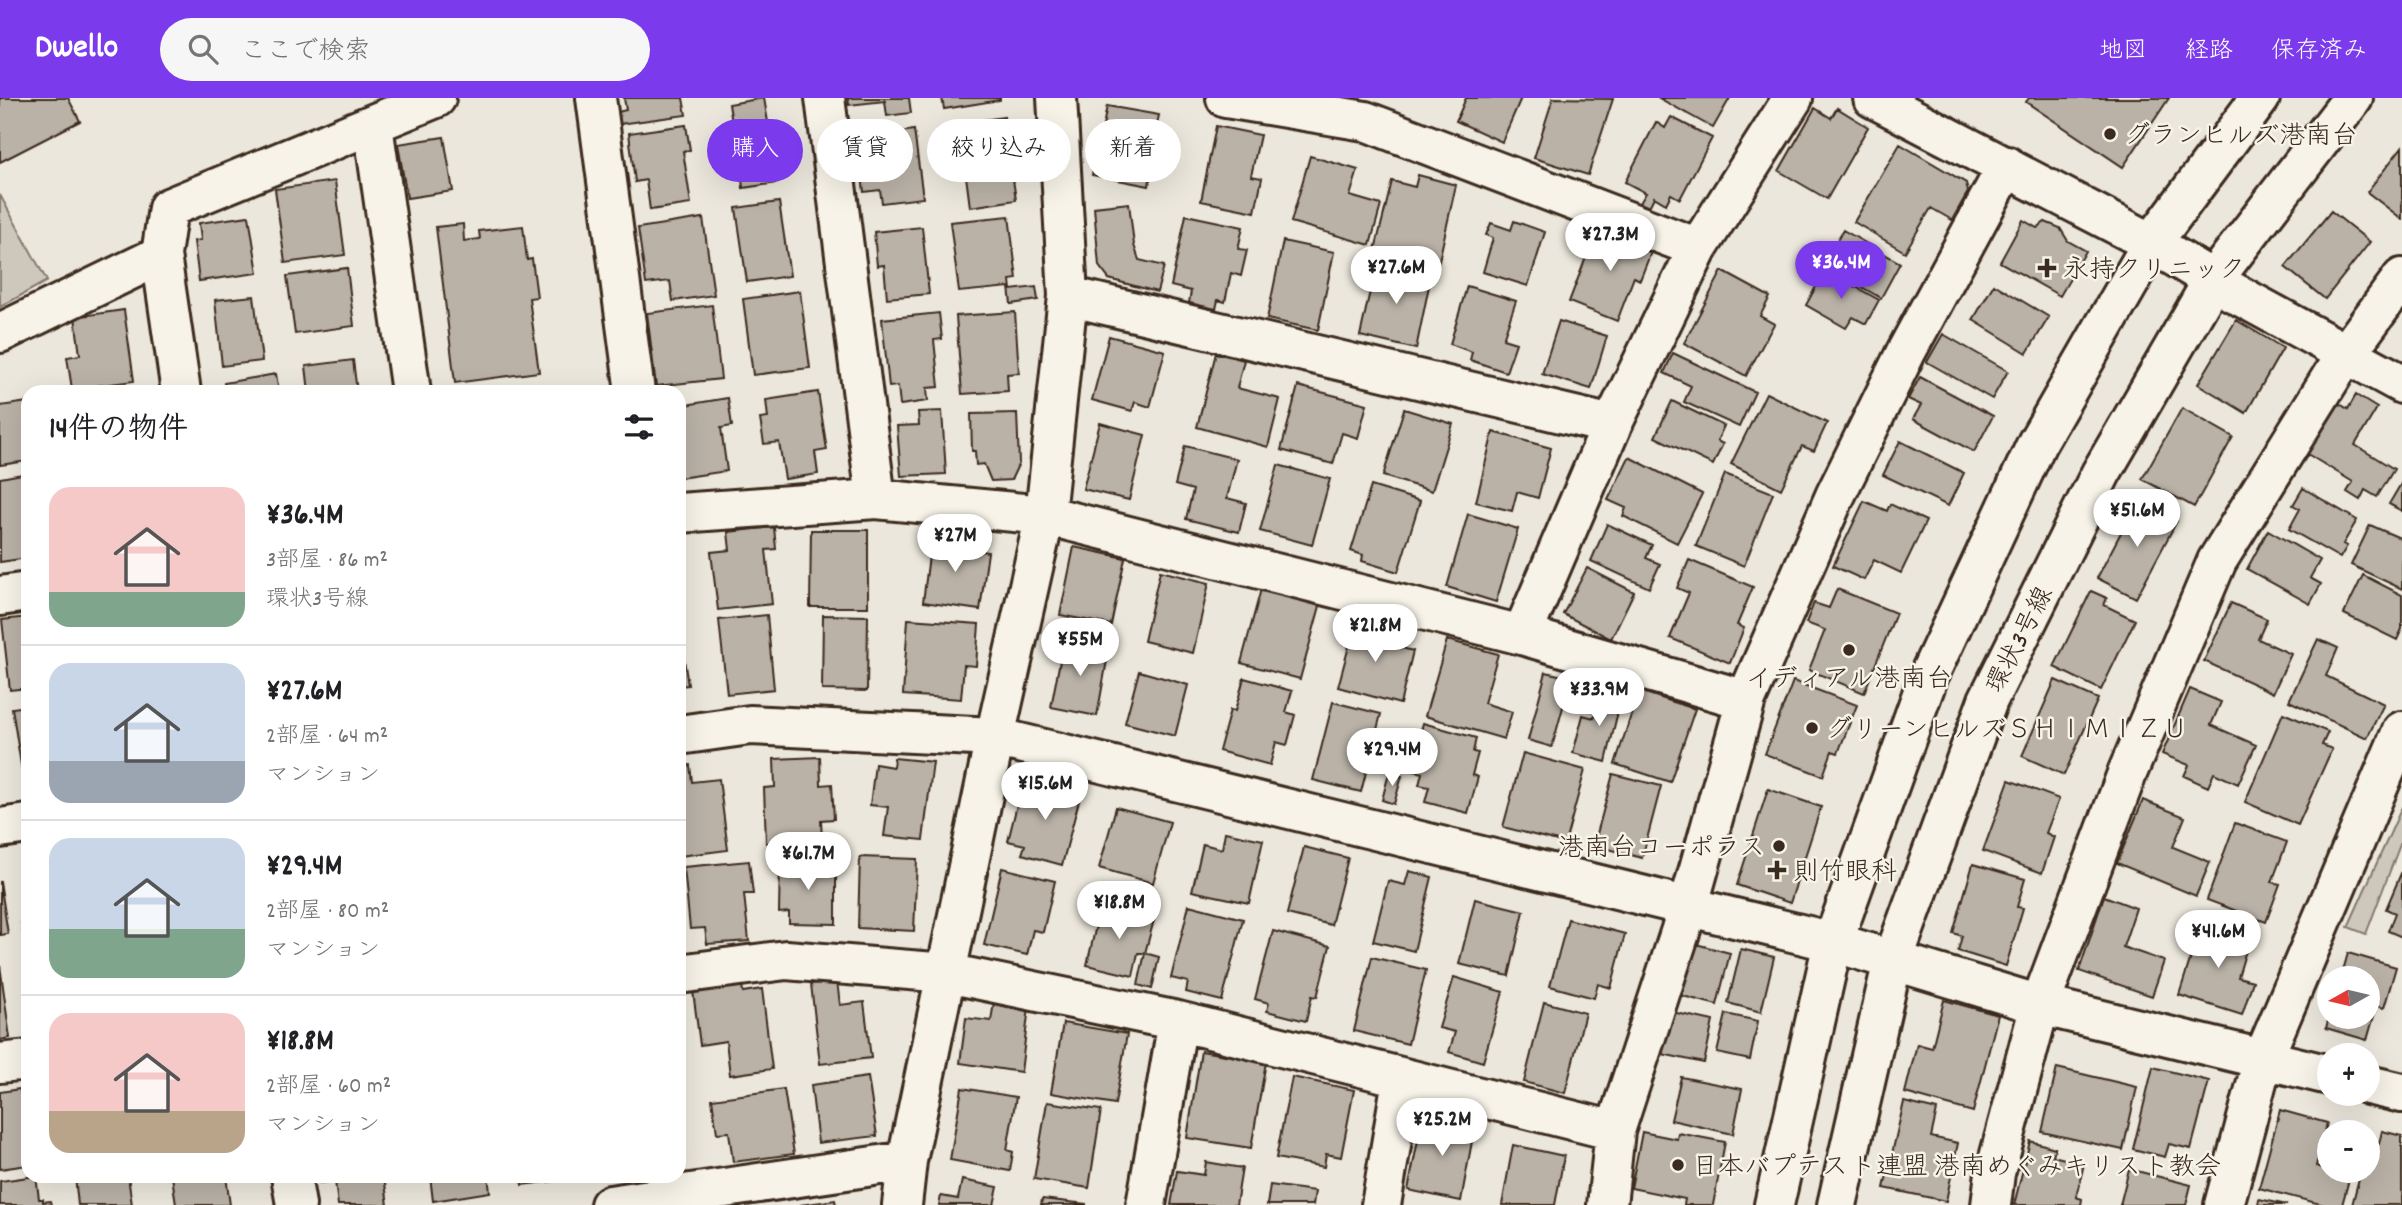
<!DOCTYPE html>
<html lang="ja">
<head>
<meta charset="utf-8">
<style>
  body { margin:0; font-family:Dekko,"Klee One",sans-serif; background:#f6f6f6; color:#202124; height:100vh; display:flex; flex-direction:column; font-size:26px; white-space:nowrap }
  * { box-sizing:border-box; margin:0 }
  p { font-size:23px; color:#757577 }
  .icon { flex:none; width:38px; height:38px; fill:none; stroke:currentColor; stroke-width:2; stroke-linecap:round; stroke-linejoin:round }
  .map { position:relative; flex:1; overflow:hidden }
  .side { position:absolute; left:21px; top:287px; width:665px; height:798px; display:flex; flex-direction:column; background:#fff; border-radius:21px; box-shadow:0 7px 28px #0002 }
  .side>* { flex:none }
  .guide { position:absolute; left:707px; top:21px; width:665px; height:63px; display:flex; gap:14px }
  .needle { width:46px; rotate:262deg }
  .buttons { position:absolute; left:2317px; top:868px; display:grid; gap:14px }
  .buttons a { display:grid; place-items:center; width:63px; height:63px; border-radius:50%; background:#fff; box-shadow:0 7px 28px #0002; font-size:35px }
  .price { position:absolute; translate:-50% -60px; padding:0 16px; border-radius:24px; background:#fff; color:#222; font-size:23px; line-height:46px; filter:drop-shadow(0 2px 4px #0008) }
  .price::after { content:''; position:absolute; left:50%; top:42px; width:21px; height:16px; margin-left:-10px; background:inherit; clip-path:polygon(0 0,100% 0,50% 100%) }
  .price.selected { background:#7c3aed; color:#fff }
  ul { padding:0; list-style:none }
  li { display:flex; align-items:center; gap:21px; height:175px; padding:0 28px }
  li+li { border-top:2px solid #e0e0e0 }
  li span { display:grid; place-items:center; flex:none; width:196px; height:140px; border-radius:21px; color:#555 }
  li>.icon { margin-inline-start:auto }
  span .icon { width:84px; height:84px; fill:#fffc; stroke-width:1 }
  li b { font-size:30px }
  h2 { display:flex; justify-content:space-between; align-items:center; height:84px; padding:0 28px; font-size:30px }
  .chip { padding:0 24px; border-radius:32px; background:#fff; box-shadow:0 7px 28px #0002; font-size:24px; line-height:63px }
  .chip.selected { background:#7c3aed; color:#fff }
  header { display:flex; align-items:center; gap:42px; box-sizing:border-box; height:98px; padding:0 35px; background:#7c3aed; color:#fff }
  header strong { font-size:33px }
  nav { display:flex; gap:38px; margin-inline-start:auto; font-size:24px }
  .search { width:490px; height:63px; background:#f6f6f6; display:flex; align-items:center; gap:18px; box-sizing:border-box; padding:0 24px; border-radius:38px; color:#757577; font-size:26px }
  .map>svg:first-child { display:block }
  .green { fill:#cec8bc; stroke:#84796d; stroke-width:2 }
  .building { fill:#bab2a7; stroke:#3b2a1e; stroke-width:2 }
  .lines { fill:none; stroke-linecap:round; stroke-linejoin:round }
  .minor-casing { stroke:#3b2a1e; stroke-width:44 }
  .minor { stroke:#f7f3e8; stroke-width:38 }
  .poi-dot { fill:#3b2a1e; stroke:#f7f3e8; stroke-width:2.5 }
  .labels { text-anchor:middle; stroke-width:5; stroke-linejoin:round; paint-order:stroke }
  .poi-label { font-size:26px; fill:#3b2a1e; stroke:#f7f3e8; text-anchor:start }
  .street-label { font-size:26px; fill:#3b2a1e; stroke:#f7f3e8 }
</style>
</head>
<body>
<header>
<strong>Dwello</strong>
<div class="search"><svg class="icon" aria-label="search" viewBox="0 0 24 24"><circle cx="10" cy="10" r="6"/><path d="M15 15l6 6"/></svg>ここで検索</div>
<nav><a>地図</a><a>経路</a><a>保存済み</a></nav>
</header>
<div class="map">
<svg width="2402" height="1107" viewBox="0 0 2402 1107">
  <rect width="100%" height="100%" fill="#ece7dc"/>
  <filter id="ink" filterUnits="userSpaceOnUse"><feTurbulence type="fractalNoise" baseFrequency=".0143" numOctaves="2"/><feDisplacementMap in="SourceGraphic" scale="14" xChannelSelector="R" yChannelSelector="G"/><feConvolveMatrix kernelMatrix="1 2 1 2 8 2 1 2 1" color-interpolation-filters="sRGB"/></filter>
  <g filter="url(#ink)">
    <!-- green -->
    <path class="green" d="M0,97L47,183L0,209Z
      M2402,709V741L2366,836L2348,829Z"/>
    <!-- building -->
    <path class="building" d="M0,0H68L80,23L0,64Z
      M624,0H683L686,17L619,26L618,14L626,12Z
      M764,0L778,85L743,90L740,63L731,65L726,33L733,31L729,6Z
      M848,0H909L911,15L887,18L885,3L849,7Z
      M942,0H1000V2L944,11Z
      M1466,0H1521L1502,44L1456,23Z
      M1553,0L1613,1L1588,77L1534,60Z
      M1659,0H1730L1713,30Z
      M2029,0H2169L2123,69L2026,4Z
      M1107,8L1159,17L1149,68L1152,69L1149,88L1092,77L1096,56L1091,55L1094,36L1101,38Z
      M1815,10L1831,20L1837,10L1868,29L1827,101L1779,73Z
      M1004,19L1016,102L970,109L966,78L955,79L952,58L968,56L963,25Z
      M1671,19L1712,40L1680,101L1671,96L1666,106L1654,99L1649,109L1640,105L1646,95L1625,84L1656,24L1665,30Z
      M686,27L690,52L683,53L691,106L650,112L646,82L635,84L629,35Z
      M1216,28L1260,37L1251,78L1262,80L1255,114L1201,103Z
      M914,32L923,100L882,105L880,92L864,94L857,40Z
      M444,39L453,93L407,100L398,46Z
      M1900,46L1966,85L1968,94L1952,122L1931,110L1905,154L1854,124Z
      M2402,49V121L2367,94Z
      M1310,58L1358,72L1350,98L1381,107L1370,147L1291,124Z
      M1418,77L1456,87L1438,167L1375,152L1392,83L1415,89Z
      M335,83L345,157L285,165L275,91Z
      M779,104L790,178L747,184L736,110Z
      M1129,105L1134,147L1139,162L1164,168L1157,194L1109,181L1099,168L1094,109Z
      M2331,113L2370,144L2325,201L2285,169Z
      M1186,117L1243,129L1238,151L1247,152L1241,178L1231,175L1225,204L1218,202L1216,211L1189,205L1191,193L1171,188Z
      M249,118L258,175L199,183L194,143L201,142L199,125Z
      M1009,118L1017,181L1010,182L1011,192L1036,189L1038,202L1011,206L1009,189L959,194L950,124Z
      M703,120L714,197L673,203L670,183L646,186L638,130Z
      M2023,122L2037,130L2045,124L2060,130L2068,143L2086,153L2060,198L2000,164Z
      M1514,123L1545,134L1528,188L1483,174L1493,140L1486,137L1491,125L1511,132Z
      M463,126L464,143L480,141L479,133L523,128L527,162L532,161L537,199L529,200L539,274L455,285L436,129Z
      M1598,128L1653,149L1640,182L1634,179L1617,223L1569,204Z
      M922,129L929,196L887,200L884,167L877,168L874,134Z
      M1843,132L1900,165L1881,200L1823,167Z
      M1283,143L1334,154L1318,232L1267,221Z
      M1376,166L1431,178L1416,251L1360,238Z
      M347,170L354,228L295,236L287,178Z
      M1825,172L1879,202L1866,226L1853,219L1846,230L1806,207Z
      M1722,173L1770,199L1760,218L1774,226L1746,278L1684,245Z
      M1994,186L2049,219L2027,255L1973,222Z
      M1467,188L1516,203L1503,241L1516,245L1506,274L1470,262L1472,254L1450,246Z
      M800,193L810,270L753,277L743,201Z
      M254,198L262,263L222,268L215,202Z
      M712,207L721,281L656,288L647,215Z
      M124,212L134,283L72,291L67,259L80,257L75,219Z
      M1015,214L1019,275L1007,276L1008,293L962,296L956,218Z
      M939,215L942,241L934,242L939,289L927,290L928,303L900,307L898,288L889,289L882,221Z
      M2236,222L2283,250L2246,315L2198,286Z
      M1559,223L1607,238L1591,291L1542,276Z
      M1943,236L2008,273L1992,301L1927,264Z
      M1109,238L1165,253L1150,309L1135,304L1132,313L1092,302Z
      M1216,255L1244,262L1237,290L1280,301L1268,349L1197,329Z
      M1673,255L1755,294L1739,329L1684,304L1691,288L1664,275Z
      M353,262L357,294H309L306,268Z
      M276,276L279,294H222L225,292L224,285Z
      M1920,279L1993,318L1974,354L1913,321L1921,307L1908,301Z
      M1298,288L1367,306L1358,340L1342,335L1333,366L1281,352Z
      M818,294L827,352L815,354L818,376L785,381L779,344L764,346L760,321L768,320L766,302Z
      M1766,295L1827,325L1814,353L1802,348L1781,391L1731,366Z
      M2356,297L2377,310L2355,347L2394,371L2377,399L2365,392L2360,402L2347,394L2353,384L2304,354L2335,303L2348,311Z
      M728,300L732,328L721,330L727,373L679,380V308Z
      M1672,303L1724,328L1717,343L1723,346L1713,367L1655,339Z
      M28,304V363L0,367V308Z
      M2182,310L2233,339L2194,409L2142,381Z
      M1404,311L1453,326L1432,393L1383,378Z
      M942,313L946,376L901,378L897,328L919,327L918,314Z
      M1017,315L1019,365L1011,382L991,383L984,366L976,367L975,353H972L971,316Z
      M1100,325L1145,337L1129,402L1083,391Z
      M1493,334L1551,350L1538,400L1517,394L1512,413L1476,404Z
      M1900,343L1964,375L1948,408L1883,377Z
      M1185,348L1237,361L1227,400L1246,405L1239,434L1186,421L1193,392L1175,387Z
      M1629,359L1702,396L1677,445L1623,418L1626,410L1608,402Z
      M1278,367L1330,381L1312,447L1260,433Z
      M28,375V460L0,464V380Z
      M1725,376L1773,395L1744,468L1696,448Z
      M2402,384V413L2389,406Z
      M1371,388L1420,403L1398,474L1362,463L1363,457L1351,453Z
      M2303,390L2357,422L2343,446L2347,448L2340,460L2289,431L2300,411L2293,407Z
      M2138,402L2177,423L2136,500L2097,480Z
      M1864,403L1887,413L1890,406L1926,423L1901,475L1874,462L1864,482L1833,468Z
      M1468,416L1518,431L1496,504L1447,489Z
      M1607,426L1652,447L1646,460L1660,466L1649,490L1591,463Z
      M2370,427L2402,441V491L2351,467Z
      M774,429L776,451L766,452L772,506L718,512L711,454L730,452L728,434Z
      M811,432H868V509H810Z
      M2268,432L2320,462L2310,480L2321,486L2310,506L2247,471Z
      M932,435L955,438L953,449L988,454L980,512L923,504Z
      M1074,449L1125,460L1111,527L1060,517Z
      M1689,462L1753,489L1737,527L1744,530L1730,565L1670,540L1689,495L1677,490Z
      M1587,470L1634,494L1611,541L1563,516Z
      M1160,473L1209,485L1193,555L1144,543Z
      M2363,477L2402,497V531L2397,542L2344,516Z
      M1261,491L1320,508L1300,581L1241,565Z
      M1837,491L1896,515L1864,595L1809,572L1825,532L1806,525L1814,505L1829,510Z
      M2091,493L2107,500L2104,507L2135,522L2101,592L2054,569Z
      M2231,505L2267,521L2258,541L2291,556L2273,595L2204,563Z
      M767,517L774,591L727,596L719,522Z
      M823,517L868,518L867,593L822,592Z
      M1357,518L1381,524L1376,543L1413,553L1400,606L1338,589Z
      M28,519V590L10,592L2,522Z
      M908,521L979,526L976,568L964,567L961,601L903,597Z
      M679,529L688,587L679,588Z
      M2318,541L2338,550L2326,578L2384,606L2367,640L2289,603Z
      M1064,542L1109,551L1097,618L1051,609Z
      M1447,542L1498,556L1484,605L1512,614L1504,641L1425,618Z
      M1139,573L1188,587L1175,638L1125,625Z
      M1546,574L1571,580L1552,649L1528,642Z
      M1244,580L1292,593L1286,614L1295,617L1287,647L1276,644L1270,667L1219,653L1230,612L1235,613Z
      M2055,582L2098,601L2064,677L2022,658Z
      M1793,583L1857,607L1838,655L1832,653L1823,678L1765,656Z
      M1602,590L1622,596L1606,664L1573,655L1583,617L1594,620Z
      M2190,591L2221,604L2211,627L2256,647L2238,686L2214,675L2208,689L2184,678L2189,667L2162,656Z
      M1639,593L1695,611L1670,684L1615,666Z
      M1333,604L1381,616L1361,694L1313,682Z
      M28,608V685L24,686L12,610Z
      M2283,615L2328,634L2322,647L2332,651L2298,727L2245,704Z
      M1423,625L1476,640L1473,654L1478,655L1472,677L1478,679L1468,715L1425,704L1429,689L1419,687L1422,675L1411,672Z
      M1523,655L1585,672L1565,745L1503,729Z
      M820,659L821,687L832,686L834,721L821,722L822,743L766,745L764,690L775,689L774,661Z
      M894,660L933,664L923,742L884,738L888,709L870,707L875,666L893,669Z
      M690,667L692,684L719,681L728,752L679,758V668Z
      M1389,675L1402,678L1394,706L1382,702Z
      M1613,676L1661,688L1642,760L1594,747Z
      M2009,682L2059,701L2046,735L2054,739L2042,775L1983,753Z
      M1035,684L1081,695L1062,767L1022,756L1025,747L1008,743L1020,695L1031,698Z
      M1768,691L1821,709L1790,805L1737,787Z
      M2143,702L2185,719L2173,749L2210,764L2196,798L2117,765Z
      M1116,709L1170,724L1153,785L1099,770Z
      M2235,725L2287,744L2272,784L2280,786L2266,824L2207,802Z
      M1225,734L1263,742L1249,805L1192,793L1203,746L1222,751Z
      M1304,749L1348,760L1331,827L1287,816Z
      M860,759L917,761L914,833L858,830Z
      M749,763L753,796H744L749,843L707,846L705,830L690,831L684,769Z
      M780,763L836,764V826L789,825V814L779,815Z
      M1973,766L2025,781L2017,809L2023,810L2006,868L1958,853L1962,838L1953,835Z
      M1002,770L1055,783L1043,834L1033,832L1027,857L984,847Z
      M1409,773L1432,779L1414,853L1373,843L1388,783L1405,787Z
      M2402,773V839L2388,833L2395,815L2386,811Z
      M0,783L8,836L0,837Z
      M2104,798L2136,810L2123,849L2164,863L2152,898L2079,873Z
      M1475,801L1524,813L1509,878L1459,866Z
      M1189,807L1243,821L1222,903L1186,894L1188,884L1171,880Z
      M1100,810L1154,822L1145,855H1138L1133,878L1087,867Z
      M28,821V843H24L21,822Z
      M1568,821L1625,836L1611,890L1598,886L1594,900L1550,888Z
      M2202,824L2250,839L2238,879L2253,883L2242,917L2179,897Z
      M1273,833L1330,848L1317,899L1312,898L1306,923L1267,913L1269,905L1255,901Z
      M1692,845L1730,855L1717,907L1679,897Z
      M1741,851L1774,859L1761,914L1728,905Z
      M1145,855L1159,859L1152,891L1138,887Z
      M2348,855L2396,869L2384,910L2377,908L2367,942L2326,930L2329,919H2368V880H2341Z
      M1372,859L1426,872L1408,946L1354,933Z
      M0,867L10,940L0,942Z
      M1454,879L1503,894L1483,964L1449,954L1455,934L1439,930Z
      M837,883L840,907L864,904L871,960L820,966L811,886Z
      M742,887L743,894L762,891L772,971L730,977L726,943L700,947L693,893Z
      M1944,902L1998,917L1973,1014L1905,995L1917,946L1932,950Z
      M994,904L1029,909L1021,974L960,965L966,920L991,923Z
      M1544,904L1585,915L1565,995L1524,984Z
      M1672,914L1713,923L1704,965L1662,956Z
      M1726,916L1758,923L1750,962L1717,955Z
      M1063,925L1127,936L1115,1006L1051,995Z
      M1201,953L1266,964L1251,1050L1187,1040Z
      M2153,969L2209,983L2191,1051L2169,1046L2165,1059L2133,1051Z
      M2057,970L2137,989L2123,1052L2042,1034Z
      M868,979L877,1038L818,1045L811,987Z
      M1292,979L1354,992L1341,1059L1326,1056L1324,1069L1276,1060Z
      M1681,979L1742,991L1733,1036L1671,1022Z
      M962,990L1016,999L1007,1052L1013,1054L1010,1073L950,1062Z
      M20,991L28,1046V1067L0,1071V994Z
      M784,991L794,1056L733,1064L729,1034L717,1035L712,1001Z
      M1047,1004L1101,1012L1089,1090L1034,1081Z
      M1904,1004L1937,1012L1931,1039L1958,1045L1946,1103L1884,1090Z
      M2280,1012L2327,1025L2316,1068L2350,1078L2342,1107H2324L2259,1090Z
      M1423,1017L1475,1027L1461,1103L1408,1092Z
      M2382,1033L2402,1038V1107H2352L2361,1073H2368L2369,1043L2379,1046Z
      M1642,1034L1677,1041L1678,1035L1725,1044L1713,1107H1684L1685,1101L1631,1090Z
      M2030,1043L2055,1050L2053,1058L2084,1066L2076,1099L2082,1101L2081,1107H2014Z
      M1513,1047L1564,1058L1555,1107H1502Z
      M1206,1064L1242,1070L1236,1107H1171L1177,1073L1204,1077Z
      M2129,1071L2191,1087L2186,1107H2120Z
      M36,1078L39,1101H43V1104L50,1103L51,1107H0V1083Z
      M128,1078L132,1107H78L75,1079Z
      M172,1078H226L230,1107H176Z
      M319,1078H384L388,1107H338L335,1083L320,1085Z
      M430,1078H488L490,1094L433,1103Z
      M521,1078H579V1080L522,1087Z
      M962,1082L998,1089L994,1107H939L941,1098L958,1101Z
      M1270,1087L1315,1093L1313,1107H1267Z
      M1042,1101L1086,1106V1107H1041Z
      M2259,1101L2287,1107H2258Z
      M835,1102L836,1107H800Z"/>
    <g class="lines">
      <defs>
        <path id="minor" d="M596,0L635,294
          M825,0L876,401L1045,417L1522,537
          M1226,0L1365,23L1698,150
          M1873,0L2152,145L2231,193L2402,286
          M373,27L411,294
          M1068,198L1612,327
          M0,235L161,157
          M181,294L161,157L168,110L436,0
          M679,415L876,401
          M0,498L28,494
          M1746,602L1522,537L1612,327L1698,150L1793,0
          M679,637L750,627L995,639L1833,844L2040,907L2329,977
          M0,730L28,726
          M679,876L786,862L947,875L1178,923L1615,1033
          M0,965L28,962
          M2368,987L2402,995
          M291,1078L296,1107
          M610,1107L907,1063
          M902,1107L907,1063L995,639L1045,417L1068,198L1057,0
          M1146,1107L1178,923
          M1381,1107L1402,981
          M1607,1107L1615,1033L1688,810L1746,602L1835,398L1906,254L2007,68
          M1774,1107L1833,844L1929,577L2037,345L2152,145L2260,0
          M1837,1107L1893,862L1988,602L2101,375L2213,182L2353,0
          M1991,1107L1995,1075L2040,907L2128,673L2217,463L2345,257L2402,180
          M2224,1107L2263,961L2402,633"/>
      </defs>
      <!-- minor casing -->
      <use href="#minor" class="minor-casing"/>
      <!-- minor -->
      <use href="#minor" class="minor"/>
    </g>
  </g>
  <!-- markers -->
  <g class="poi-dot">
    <circle cx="2110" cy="36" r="7"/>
    <path d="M2043.5 159.5h7v7h7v7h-7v7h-7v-7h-7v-7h7z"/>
    <circle cx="1849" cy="552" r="7"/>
    <circle cx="1812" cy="630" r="7"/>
    <circle cx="1779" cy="748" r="7"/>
    <path d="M1773.5 761.5h7v7h7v7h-7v7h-7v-7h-7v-7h7z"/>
    <circle cx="1678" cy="1067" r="7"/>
  </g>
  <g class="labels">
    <!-- poi labels -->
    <g class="poi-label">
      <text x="2124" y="45">グランヒルズ港南台</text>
      <text x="2063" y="179">永持クリニック</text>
      <text x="1849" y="588" text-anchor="middle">イディアル港南台</text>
      <text x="1826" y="639">グリーンヒルズＳＨＩＭＩＺＵ</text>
      <text x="1765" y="757" text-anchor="end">港南台コーポラス</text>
      <text x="1793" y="781">則竹眼科</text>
      <text x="1692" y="1076">日本バプテスト連盟 港南めぐみキリスト教会</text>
    </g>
    <!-- street labels -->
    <g class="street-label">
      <text transform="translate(2018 541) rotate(-63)" y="9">環状3号線</text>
    </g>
  </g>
</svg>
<div class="buttons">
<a><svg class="needle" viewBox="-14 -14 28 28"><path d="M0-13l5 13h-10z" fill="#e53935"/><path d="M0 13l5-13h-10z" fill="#757577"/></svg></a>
<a>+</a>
<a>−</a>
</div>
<b class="price" style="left:1610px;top:175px">¥27.3M</b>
<b class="price selected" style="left:1841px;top:203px">¥36.4M</b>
<b class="price" style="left:1396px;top:208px">¥27.6M</b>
<b class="price" style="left:2137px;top:451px">¥51.6M</b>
<b class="price" style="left:955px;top:476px">¥27M</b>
<b class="price" style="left:1375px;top:566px">¥21.8M</b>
<b class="price" style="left:1080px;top:580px">¥55M</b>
<b class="price" style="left:1599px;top:630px">¥33.9M</b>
<b class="price" style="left:1392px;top:690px">¥29.4M</b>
<b class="price" style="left:1045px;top:724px">¥15.6M</b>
<b class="price" style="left:808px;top:794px">¥61.7M</b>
<b class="price" style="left:1119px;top:843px">¥18.8M</b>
<b class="price" style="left:2218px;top:872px">¥41.6M</b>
<b class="price" style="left:1442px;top:1060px">¥25.2M</b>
<div class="guide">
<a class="chip selected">購入</a>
<a class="chip">賃貸</a>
<a class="chip">絞り込み</a>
<a class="chip">新着</a>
</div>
<section class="side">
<h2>14件の物件<svg class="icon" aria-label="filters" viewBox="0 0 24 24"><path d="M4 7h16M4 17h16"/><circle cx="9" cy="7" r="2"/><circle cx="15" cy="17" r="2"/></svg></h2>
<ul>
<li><span style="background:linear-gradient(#f6c9c9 75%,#7fa58c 0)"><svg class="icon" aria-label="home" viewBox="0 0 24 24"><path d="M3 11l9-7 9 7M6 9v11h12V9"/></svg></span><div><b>¥36.4M</b><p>3部屋 · 86 m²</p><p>環状3号線</p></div></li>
<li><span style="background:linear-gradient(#c9d6e8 70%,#9aa5b1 0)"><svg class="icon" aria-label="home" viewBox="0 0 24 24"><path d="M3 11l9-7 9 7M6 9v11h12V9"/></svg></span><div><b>¥27.6M</b><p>2部屋 · 64 m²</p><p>マンション</p></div></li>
<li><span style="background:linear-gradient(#c9d6e8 65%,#7fa58c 0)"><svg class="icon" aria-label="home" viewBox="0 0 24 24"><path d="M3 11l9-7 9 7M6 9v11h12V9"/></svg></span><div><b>¥29.4M</b><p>2部屋 · 80 m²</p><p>マンション</p></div></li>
<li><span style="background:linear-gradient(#f6c9c9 70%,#b9a48a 0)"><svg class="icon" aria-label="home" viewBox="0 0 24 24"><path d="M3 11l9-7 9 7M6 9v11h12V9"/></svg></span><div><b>¥18.8M</b><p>2部屋 · 60 m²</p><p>マンション</p></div></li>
</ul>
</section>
</div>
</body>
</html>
